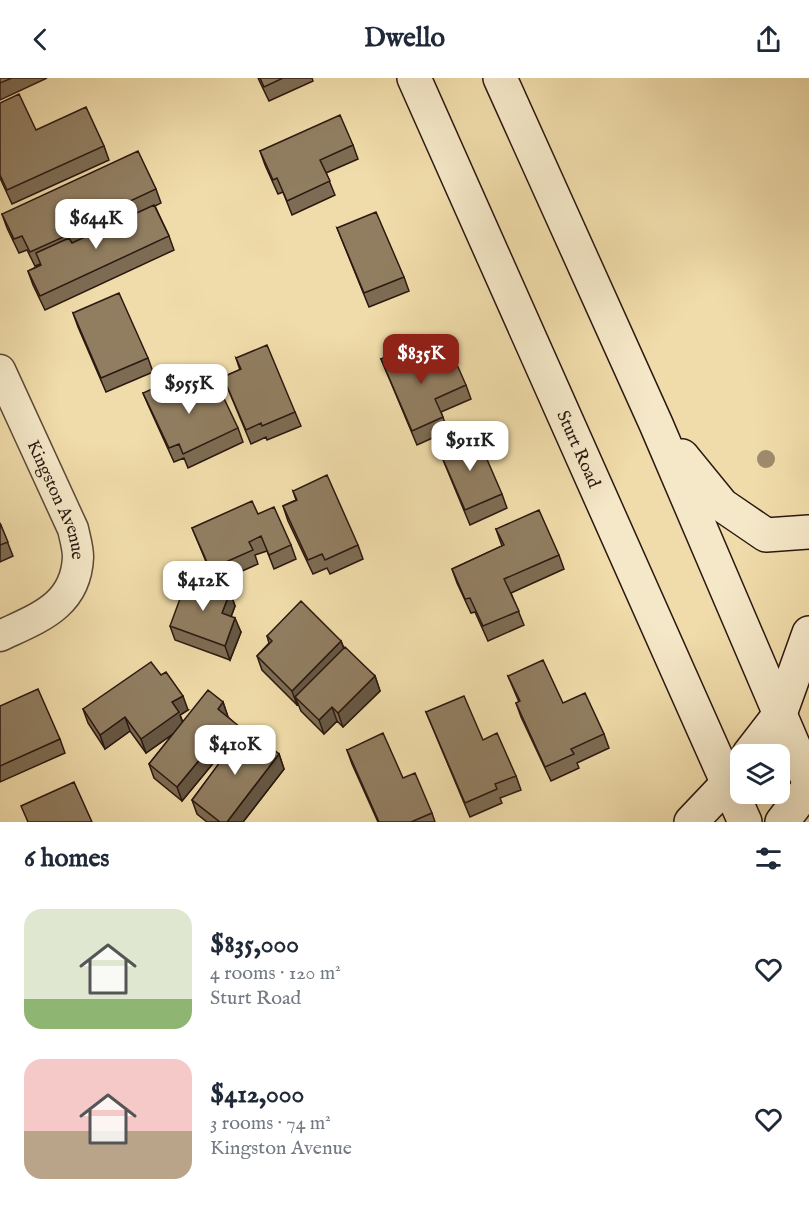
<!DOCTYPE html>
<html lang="en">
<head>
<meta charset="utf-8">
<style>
  body { margin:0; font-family:"IM FELL English",serif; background:#f6f6f7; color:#1f2937; height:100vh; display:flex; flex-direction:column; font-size:22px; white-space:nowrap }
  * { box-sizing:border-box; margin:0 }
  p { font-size:20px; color:#747a83 }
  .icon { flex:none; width:33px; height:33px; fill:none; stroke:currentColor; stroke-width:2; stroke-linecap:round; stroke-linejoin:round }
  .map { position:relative; height:744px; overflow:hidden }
  .panel { display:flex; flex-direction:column; background:#fff; flex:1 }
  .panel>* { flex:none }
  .tools { position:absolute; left:730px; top:666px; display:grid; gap:12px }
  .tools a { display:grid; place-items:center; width:60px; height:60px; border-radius:12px; background:#fff; box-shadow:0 6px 24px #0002; font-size:30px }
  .price { position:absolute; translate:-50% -51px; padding:0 14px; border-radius:12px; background:#fff; color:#222; font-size:20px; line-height:39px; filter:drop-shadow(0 2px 3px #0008) }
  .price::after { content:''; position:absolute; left:50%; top:36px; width:18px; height:14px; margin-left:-9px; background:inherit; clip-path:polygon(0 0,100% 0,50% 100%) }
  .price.current { background:#8f2418; color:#fff }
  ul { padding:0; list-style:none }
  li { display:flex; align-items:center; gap:18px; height:150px; padding:0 24px }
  li span { display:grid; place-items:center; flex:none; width:168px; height:120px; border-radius:18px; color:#555 }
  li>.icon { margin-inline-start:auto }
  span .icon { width:72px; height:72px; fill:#fffc; stroke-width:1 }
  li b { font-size:26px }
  h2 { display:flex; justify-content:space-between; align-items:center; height:72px; padding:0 24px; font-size:26px }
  header { display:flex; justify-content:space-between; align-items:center; height:78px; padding:0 24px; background:#fff; font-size:27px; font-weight:700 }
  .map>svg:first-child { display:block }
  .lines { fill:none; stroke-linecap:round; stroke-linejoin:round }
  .street-casing { stroke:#5c4937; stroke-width:33 }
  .secondary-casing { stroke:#2b1811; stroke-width:36 }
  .street { stroke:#f5e8c8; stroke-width:30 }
  .secondary { stroke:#f5e8c8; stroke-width:33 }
  .tree { fill:#9f8b6b }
  .wall { fill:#7d6c53; stroke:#2b1811; stroke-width:1.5 }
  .shaded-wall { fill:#665844; stroke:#2b1811; stroke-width:1.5 }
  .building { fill:#917e61; stroke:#2b1811; stroke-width:1.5 }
  .labels { text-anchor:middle; stroke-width:4.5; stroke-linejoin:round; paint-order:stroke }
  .street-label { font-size:18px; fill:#2b1811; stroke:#f5e8c8 }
</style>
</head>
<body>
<header><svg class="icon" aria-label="back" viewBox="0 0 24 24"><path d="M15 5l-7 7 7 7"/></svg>Dwello<svg class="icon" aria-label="share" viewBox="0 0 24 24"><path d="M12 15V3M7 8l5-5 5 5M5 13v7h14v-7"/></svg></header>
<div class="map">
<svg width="809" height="744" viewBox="0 0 809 744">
  <rect width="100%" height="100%" fill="#f0dcaa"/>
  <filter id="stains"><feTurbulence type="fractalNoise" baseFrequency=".00333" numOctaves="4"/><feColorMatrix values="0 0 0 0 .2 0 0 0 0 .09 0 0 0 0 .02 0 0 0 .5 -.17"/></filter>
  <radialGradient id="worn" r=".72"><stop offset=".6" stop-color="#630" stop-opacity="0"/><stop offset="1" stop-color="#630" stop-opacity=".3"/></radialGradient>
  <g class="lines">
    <defs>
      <g id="street">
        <path id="s1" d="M0,292L73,451C75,460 78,470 78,479C76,528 38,540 0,558"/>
      </g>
      <g id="secondary">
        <path id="s2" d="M414,0L745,744"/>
        <path d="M500,0L656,346L809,704"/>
        <path d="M682,378L722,427L766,457L809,454"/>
        <path d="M749,676L780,636L809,555"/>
        <path d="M691,744L728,705L740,689"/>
        <path d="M782,744L809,709"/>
      </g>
    </defs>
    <!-- street casing -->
    <use href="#street" class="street-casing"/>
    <!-- secondary casing -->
    <use href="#secondary" class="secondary-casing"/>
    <!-- street -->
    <use href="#street" class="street"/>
    <!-- secondary -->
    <use href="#secondary" class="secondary"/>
  </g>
  <!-- trees -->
  <circle class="tree" cx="766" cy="381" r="9"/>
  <!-- wall -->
  <path class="wall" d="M0,0H47L0,22Z
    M258,0H312L313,3L269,23Z
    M0,25L36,52L104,68L109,82L12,126L0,100Z
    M353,67L358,81L326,95L335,117L292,137L283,114L278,116L265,87L260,73Z
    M156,111L161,125L155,128L169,158L174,172L45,232L33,207L28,193L40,187V186L35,188L27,172L19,175L7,150L2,136Z
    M337,150L404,199L409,213L369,229Z
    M73,235L148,280L153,294L106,314L78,249Z
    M236,280L295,334L301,348L267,362L266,359L251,366L223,299L240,292Z
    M381,281L424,293L466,307L471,321L441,334L448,353L417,367Z
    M143,315L193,320L238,350L243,364L188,390L184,380L174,384L149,329Z
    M439,372L502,416L507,430L470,447Z
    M293,413L358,467L363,481L330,496L327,490L313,496L288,443L283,428L296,422Z
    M258,436L291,467L296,481L274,491L267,473L255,477L258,486L215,505L192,450Z
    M0,445L13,478L0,484Z
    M496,451L559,477L564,491L511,515L524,547L488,563L475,534L471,535L457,505L452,491L502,468Z
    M230,514L235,528L231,539L241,554L230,582L175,562L170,548Z
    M267,558L341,563L344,570L375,598L380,613L343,649L337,643L324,656L301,633L298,626L297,627L262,592L257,578L269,565Z
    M508,598L563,625L604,656L609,670L577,685L579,690L551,703L521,639L516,625L519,624Z
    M223,624L228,639L241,652L279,676L284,691L243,744H207L197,736L192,722L219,686L215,683L182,723L154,700L149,686L173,656L146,675L130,653L105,671L88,645L83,631L188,632L180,637L183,644Z
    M0,628L60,661L65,675L0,704Z
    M426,634L483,662L516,698L521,712L500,720L502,725L470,739Z
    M347,672L403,700L432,735L435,744H378L352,686Z"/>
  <!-- shaded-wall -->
  <path class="shaded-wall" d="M230,514L235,528L227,549L222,535Z
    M235,540L241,554L230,582L225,568Z
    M341,563L346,577L295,619L298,626L297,627L292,613Z
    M375,598L380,613L343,649L338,635Z
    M183,618L188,632L180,637L184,648L146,675L141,661L172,624Z
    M223,624L228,639L223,645L218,631Z
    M332,629L337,643L324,656L319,642Z
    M125,639L130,653L105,671L100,657Z
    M240,649L245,663L224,690L218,676Z
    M210,669L215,683L182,723L177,709Z
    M279,676L284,691L243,744H227Z"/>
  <!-- building -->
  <path class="building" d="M0,0H12L0,5Z
    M260,0H283L264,9Z
    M19,16L36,52L86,29L104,68L7,112L0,97V25Z
    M340,37L353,67L320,82L330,103L287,123L277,100L273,102L260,73Z
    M138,73L156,111L66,153L68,157L30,174L22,158L14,161L2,136Z
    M154,127L169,158L40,218L28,193L41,187L36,175L69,160L72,165Z
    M376,134L404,199L364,215L337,150Z
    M119,215L148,280L101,300L73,235Z
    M267,267L295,334L262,348L261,345L246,352L223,299L241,291L236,280Z
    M412,267L424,293L454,280L466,307L435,321L443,339L412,353L381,281Z
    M183,297L193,320L218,308L238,350L183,376L179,366L169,370L143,315Z
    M476,356L502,416L465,432L439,372Z
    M327,397L358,467L325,482L322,476L308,482L283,428L297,422L293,413Z
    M252,423L258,436L274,429L291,467L269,477L261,458L249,464L253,472L210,491L192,450Z
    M539,432L559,477L504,501L519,533L483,548L470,520L465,521L452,491L504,467L496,451Z
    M0,445L8,464L0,467Z
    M188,499L230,514L222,535L235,540L225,568L170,548Z
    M301,523L341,563L292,613L257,578L272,563L267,558Z
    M345,569L375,598L338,635L332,629L319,642L295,619Z
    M543,582L563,625L585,615L604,656L571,671L574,676L545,689L516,625L520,623L508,598Z
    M151,584L161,597L166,594L183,618L172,624L179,634L141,661L125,639L100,657L83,631Z
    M38,611L60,661L0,688V628Z
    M208,612L223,624L218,631L240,649L218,676L210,669L177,709L149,686Z
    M464,618L483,662L497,655L516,698L495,706L497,711L465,725L426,634Z
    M244,649L279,676L227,744H220L192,722L220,684L218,682Z
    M383,655L403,700L415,695L432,735L411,744H379L347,672Z
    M74,704L92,744H28L21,728Z"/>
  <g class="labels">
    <!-- street labels -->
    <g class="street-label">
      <text dy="6" stroke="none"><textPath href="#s2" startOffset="406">Sturt Road</textPath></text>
      <text dy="6" stroke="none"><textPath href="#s1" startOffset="142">Kingston Avenue</textPath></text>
    </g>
  </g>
  <rect width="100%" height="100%" filter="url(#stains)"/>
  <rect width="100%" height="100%" fill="url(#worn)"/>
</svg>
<div class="tools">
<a><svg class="icon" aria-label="layers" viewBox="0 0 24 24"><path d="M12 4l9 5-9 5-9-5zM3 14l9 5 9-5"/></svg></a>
</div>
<b class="price" style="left:96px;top:172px">$644K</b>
<b class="price current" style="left:421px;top:307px">$835K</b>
<b class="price" style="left:189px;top:337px">$955K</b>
<b class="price" style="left:470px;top:394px">$911K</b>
<b class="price" style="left:203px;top:534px">$412K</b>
<b class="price" style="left:235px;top:698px">$410K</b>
</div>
<section class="panel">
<h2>6 homes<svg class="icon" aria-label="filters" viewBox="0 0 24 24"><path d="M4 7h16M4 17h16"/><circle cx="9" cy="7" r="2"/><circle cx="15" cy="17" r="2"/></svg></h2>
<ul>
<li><span style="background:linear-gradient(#dfe7d0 75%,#8fb573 0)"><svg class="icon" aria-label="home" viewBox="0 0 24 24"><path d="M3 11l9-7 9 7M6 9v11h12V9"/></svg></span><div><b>$835,000</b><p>4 rooms · 120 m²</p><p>Sturt Road</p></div><svg class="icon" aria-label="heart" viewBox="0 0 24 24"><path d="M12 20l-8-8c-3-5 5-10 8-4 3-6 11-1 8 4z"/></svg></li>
<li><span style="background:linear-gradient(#f6c9c9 60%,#b9a48a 0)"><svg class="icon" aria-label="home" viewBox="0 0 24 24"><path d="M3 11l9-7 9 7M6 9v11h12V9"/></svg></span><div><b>$412,000</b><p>3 rooms · 74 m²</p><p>Kingston Avenue</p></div><svg class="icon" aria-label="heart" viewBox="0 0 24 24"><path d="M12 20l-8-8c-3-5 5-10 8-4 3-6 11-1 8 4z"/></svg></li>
</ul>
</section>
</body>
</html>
